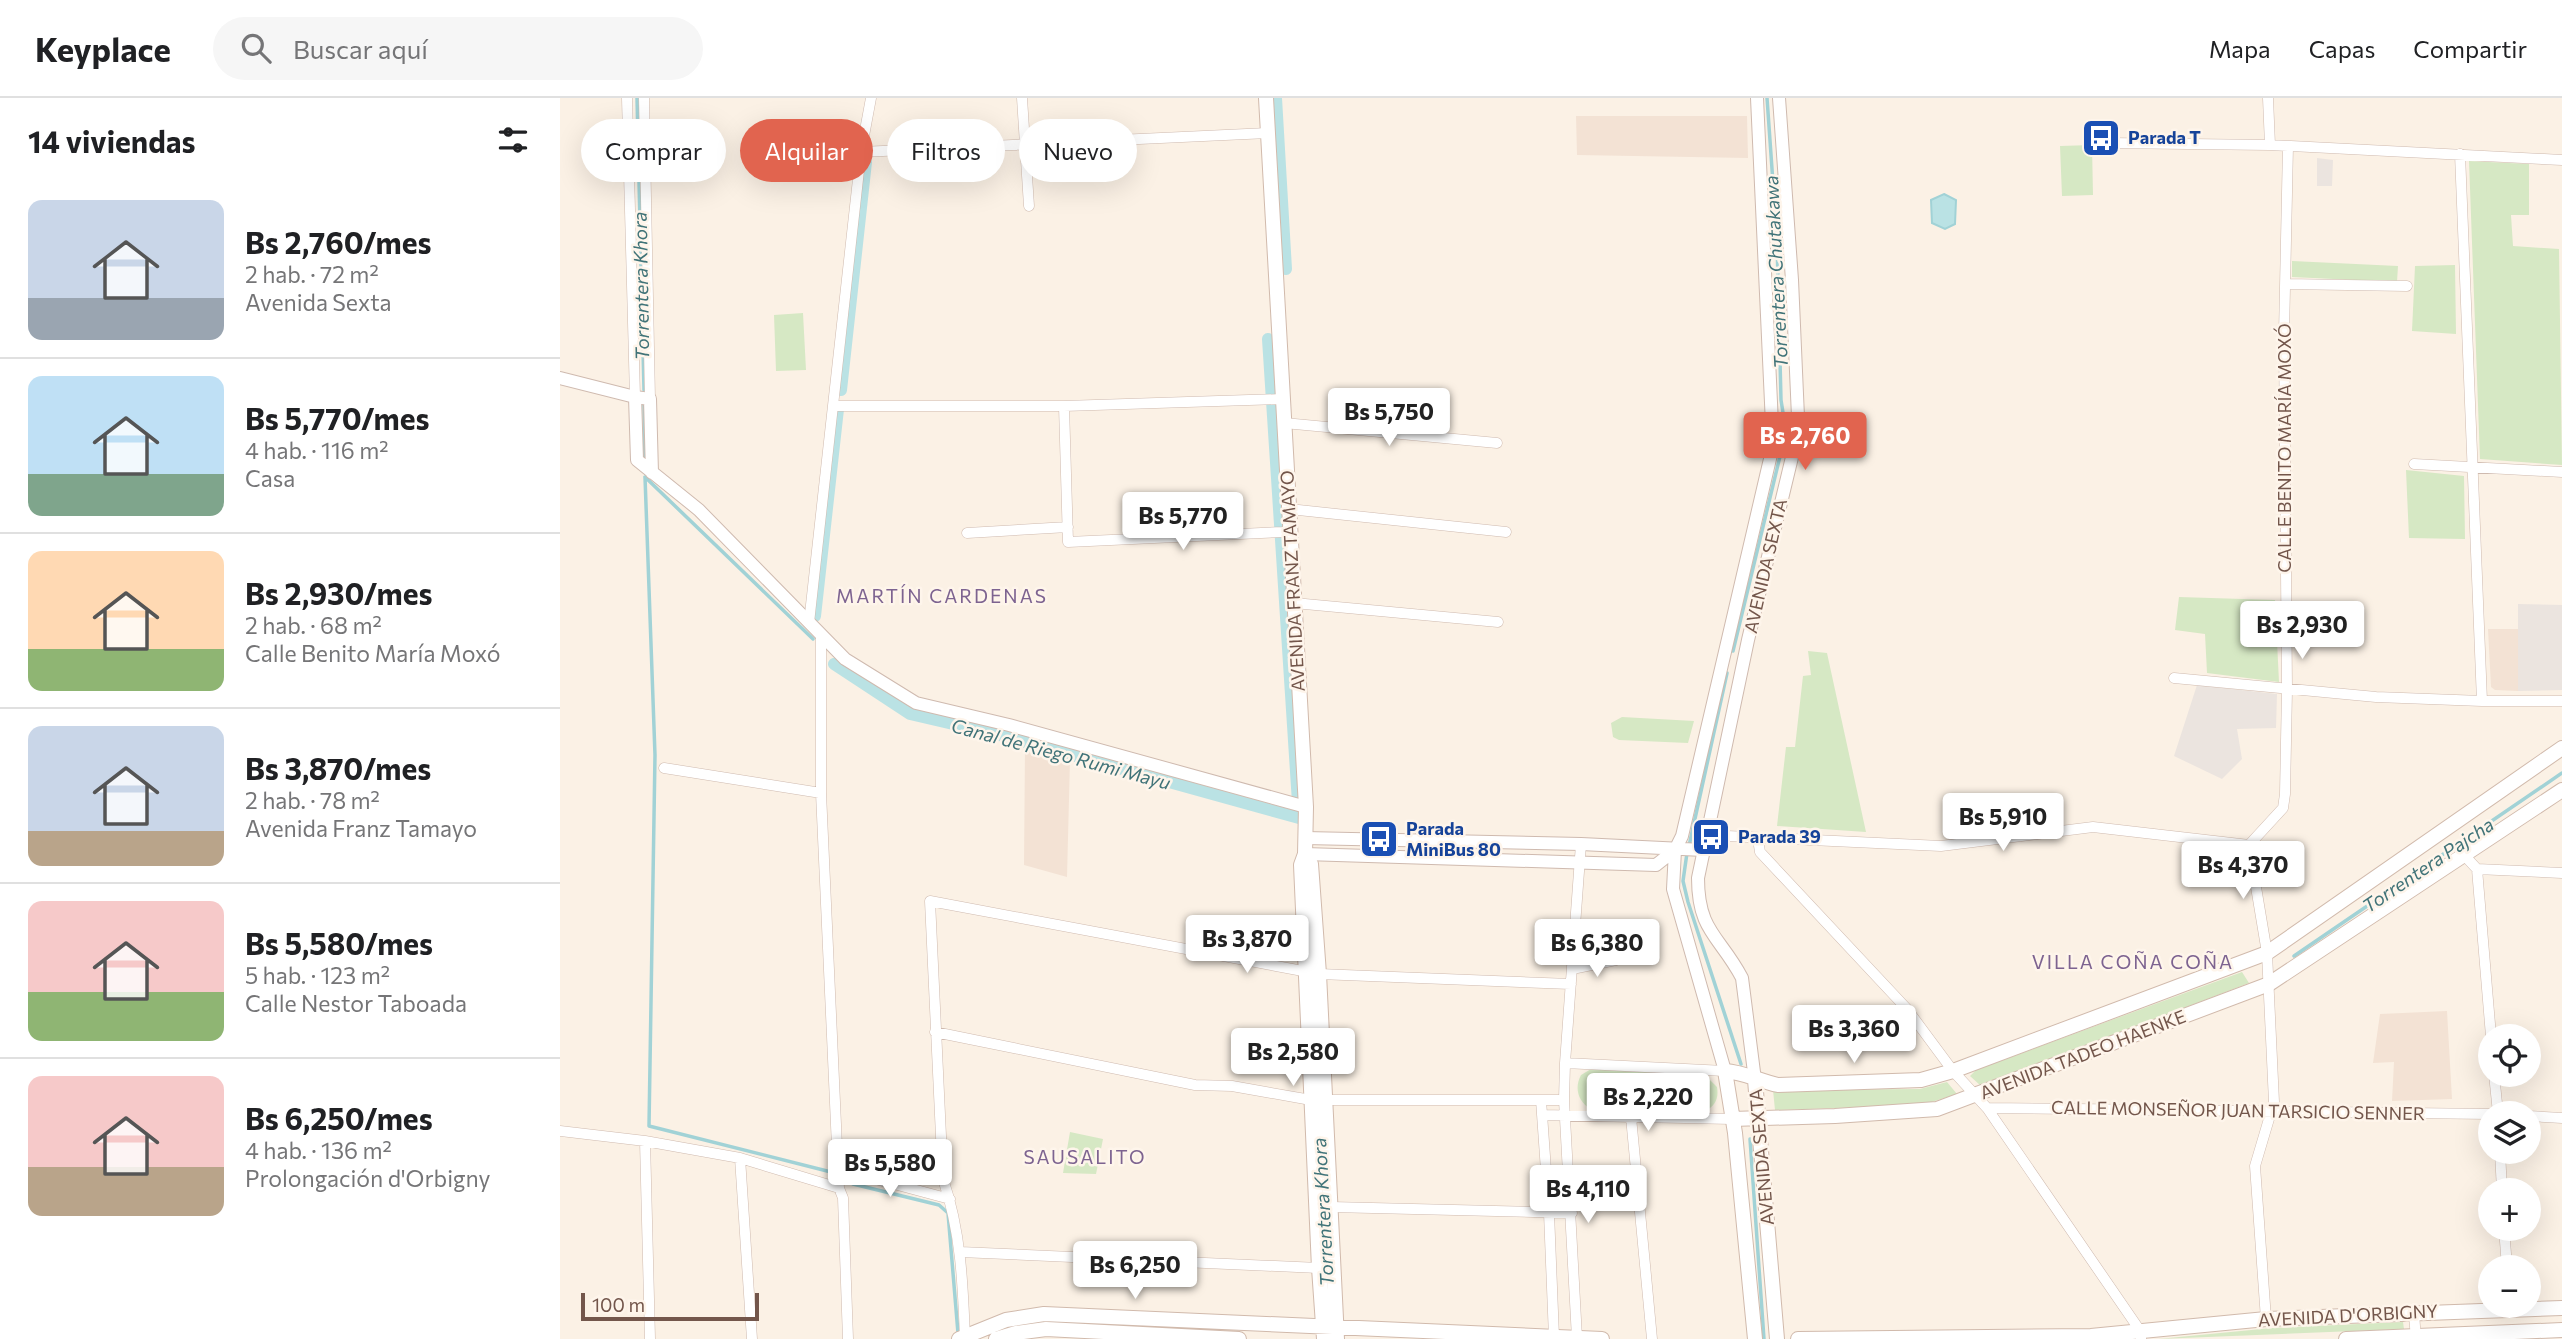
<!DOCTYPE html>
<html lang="es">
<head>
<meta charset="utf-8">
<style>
  body { margin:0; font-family:Commissioner,sans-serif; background:#f6f6f6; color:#202124; height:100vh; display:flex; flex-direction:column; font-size:26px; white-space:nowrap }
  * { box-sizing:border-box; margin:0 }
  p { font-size:23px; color:#757577 }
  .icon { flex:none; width:38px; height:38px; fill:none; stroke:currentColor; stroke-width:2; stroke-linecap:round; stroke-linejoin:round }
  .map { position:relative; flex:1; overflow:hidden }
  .panel { display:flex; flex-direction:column; background:#fff; width:560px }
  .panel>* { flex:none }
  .hud { position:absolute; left:21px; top:21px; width:665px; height:63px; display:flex; gap:14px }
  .buttons { position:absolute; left:1918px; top:926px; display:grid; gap:14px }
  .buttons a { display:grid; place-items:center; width:63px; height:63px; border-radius:50%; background:#fff; box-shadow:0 7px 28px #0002; font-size:35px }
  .scale { position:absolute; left:21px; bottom:18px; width:178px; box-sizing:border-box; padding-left:7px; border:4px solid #73564b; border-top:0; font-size:19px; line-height:24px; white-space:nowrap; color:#73564b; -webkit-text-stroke:5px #fef5eb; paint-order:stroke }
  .price { position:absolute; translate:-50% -60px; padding:0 16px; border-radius:7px; background:#fff; color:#222; font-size:23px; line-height:46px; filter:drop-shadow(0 2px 4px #0008) }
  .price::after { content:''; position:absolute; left:50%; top:42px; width:21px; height:16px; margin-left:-10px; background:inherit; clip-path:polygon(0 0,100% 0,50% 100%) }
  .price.selected { background:#e1644f; color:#fff }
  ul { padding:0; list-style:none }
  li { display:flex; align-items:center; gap:21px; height:175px; padding:0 28px }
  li+li { border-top:2px solid #e0e0e0 }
  li span { display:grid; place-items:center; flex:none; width:196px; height:140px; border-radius:14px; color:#555 }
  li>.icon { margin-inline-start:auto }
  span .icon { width:84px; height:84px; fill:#fffc; stroke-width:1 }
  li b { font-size:30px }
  h2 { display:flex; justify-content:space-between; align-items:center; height:84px; padding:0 28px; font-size:30px }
  .tag { padding:0 24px; border-radius:32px; background:#fff; box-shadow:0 7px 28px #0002; font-size:24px; line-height:63px }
  .tag.selected { background:#e1644f; color:#fff }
  header { display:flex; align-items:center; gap:42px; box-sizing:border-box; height:98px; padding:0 35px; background:#fff; border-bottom:2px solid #e0e0e0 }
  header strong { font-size:33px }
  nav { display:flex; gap:38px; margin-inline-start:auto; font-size:24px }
  .search { width:490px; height:63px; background:#f6f6f6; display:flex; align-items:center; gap:18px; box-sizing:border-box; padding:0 24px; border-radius:38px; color:#757577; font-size:26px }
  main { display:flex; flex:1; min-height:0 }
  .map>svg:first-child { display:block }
  .residential { fill:#f3e2d4 }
  .industrial { fill:#ebe4df }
  .green { fill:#d6e8c4 }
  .water { fill:#bae2e4; stroke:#a1d2d6; stroke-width:2 }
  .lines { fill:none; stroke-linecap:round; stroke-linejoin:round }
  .stream { stroke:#a1d2d6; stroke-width:3.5 }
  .canal { stroke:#bae2e4; stroke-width:12 }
  .minor-casing { stroke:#cfbaaf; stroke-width:11 }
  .tertiary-casing { stroke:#cfbaaf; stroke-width:14 }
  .secondary-casing { stroke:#d1baac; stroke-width:16 }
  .minor { stroke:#fff; stroke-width:10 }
  .tertiary { stroke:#fff; stroke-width:12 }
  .secondary { stroke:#fff; stroke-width:14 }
  .labels { text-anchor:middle; stroke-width:5; stroke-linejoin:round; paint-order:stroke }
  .transit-label { font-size:18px; font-weight:bold; fill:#164399; stroke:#fef5eb; text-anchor:start }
  .street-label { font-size:18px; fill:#73564b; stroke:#fef5eb }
  .water-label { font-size:19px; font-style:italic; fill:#407378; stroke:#fef5eb }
  .neighbourhood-label { font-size:19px; letter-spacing:2px; fill:#7d6390; stroke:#fef5eb }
</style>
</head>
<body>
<header>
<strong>Keyplace</strong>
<div class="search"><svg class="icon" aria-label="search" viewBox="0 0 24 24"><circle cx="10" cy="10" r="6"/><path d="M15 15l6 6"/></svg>Buscar aquí</div>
<nav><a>Mapa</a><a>Capas</a><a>Compartir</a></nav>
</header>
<main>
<section class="panel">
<h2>14 viviendas<svg class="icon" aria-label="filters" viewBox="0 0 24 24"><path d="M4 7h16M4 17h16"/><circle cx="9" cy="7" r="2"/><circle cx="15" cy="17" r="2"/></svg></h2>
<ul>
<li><span style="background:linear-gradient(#c9d6e8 70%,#9aa5b1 0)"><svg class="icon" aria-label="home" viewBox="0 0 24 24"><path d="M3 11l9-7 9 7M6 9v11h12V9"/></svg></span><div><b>Bs 2,760/mes</b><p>2 hab. · 72 m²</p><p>Avenida Sexta</p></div></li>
<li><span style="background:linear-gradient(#bfe0f5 70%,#7fa58c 0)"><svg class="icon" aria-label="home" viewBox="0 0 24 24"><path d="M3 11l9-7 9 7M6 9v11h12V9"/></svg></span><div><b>Bs 5,770/mes</b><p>4 hab. · 116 m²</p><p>Casa</p></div></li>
<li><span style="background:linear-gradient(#ffd9b3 70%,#8fb573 0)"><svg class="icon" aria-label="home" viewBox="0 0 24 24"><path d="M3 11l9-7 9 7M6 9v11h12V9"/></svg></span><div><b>Bs 2,930/mes</b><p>2 hab. · 68 m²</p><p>Calle Benito María Moxó</p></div></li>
<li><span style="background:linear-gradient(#c9d6e8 75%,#b9a48a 0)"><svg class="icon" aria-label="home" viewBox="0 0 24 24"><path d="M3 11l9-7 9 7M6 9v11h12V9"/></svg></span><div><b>Bs 3,870/mes</b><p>2 hab. · 78 m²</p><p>Avenida Franz Tamayo</p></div></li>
<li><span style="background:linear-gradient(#f6c9c9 65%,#8fb573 0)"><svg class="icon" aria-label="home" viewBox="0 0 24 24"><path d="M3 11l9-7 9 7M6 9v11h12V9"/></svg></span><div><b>Bs 5,580/mes</b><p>5 hab. · 123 m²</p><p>Calle Nestor Taboada</p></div></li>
<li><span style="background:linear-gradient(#f6c9c9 65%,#b9a48a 0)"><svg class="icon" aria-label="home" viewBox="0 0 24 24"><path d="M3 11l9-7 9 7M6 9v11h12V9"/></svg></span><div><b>Bs 6,250/mes</b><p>4 hab. · 136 m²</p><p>Prolongación d'Orbigny</p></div></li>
</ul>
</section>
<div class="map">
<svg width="2002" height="1241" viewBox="0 0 2002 1241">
  <rect width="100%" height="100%" fill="#fbf1e5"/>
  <!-- residential -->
  <path class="residential" d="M1016,18H1187L1188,60L1017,57Z
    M1928,531H1958V593L1935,592L1931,589Z
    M465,650L510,662L507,779L464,767Z
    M1887,913L1892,1001L1832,1003L1834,964L1813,965L1820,916Z"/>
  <!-- industrial -->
  <path class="industrial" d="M1757,60L1773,62L1772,88H1757Z
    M1958,506L2002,507V592L1958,593Z
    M1637,587L1717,596L1716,630L1677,631L1682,661L1662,681L1614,658Z"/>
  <!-- green -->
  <path class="green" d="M1532,47L1533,97L1502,98L1500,48Z
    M1909,63L1969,66V117H1951L1953,148L1999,151L2002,367L1920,361Z
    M1732,163L1838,168L1837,184L1732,179Z
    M1895,167L1896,236L1852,233L1855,168Z
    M243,215L246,272L216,273L214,217Z
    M1846,372L1904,378L1905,441L1849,440Z
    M1619,499L1715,502L1719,584L1647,575L1645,536L1615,532Z
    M1248,553L1267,555L1306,734L1217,728L1226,649H1235L1243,578L1251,577Z
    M1062,619L1134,623L1128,645L1059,642L1053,639L1051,625Z
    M1682,874L1689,885L1421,988L1410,978L1416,972Z
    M1031,971L1145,977L1157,989C1159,1001 1155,1008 1144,1014L1030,1011C1018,1003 1014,990 1021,977Z
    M1387,984L1397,996L1362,1007L1215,1012L1213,992L1360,991Z
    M510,1034L543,1041L536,1076L503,1075Z
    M1843,1224L1844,1231L1598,1241L1712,1230Z"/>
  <!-- water -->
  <path class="water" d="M1384,96L1396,102L1395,126L1385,131L1372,125L1371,102Z"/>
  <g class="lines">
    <!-- stream -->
    <path class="stream" d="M77,0L84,292
      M84,306L85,361
      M85,379L95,657L89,1028L271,1074
      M85,379L253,541
      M1173,553L1222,350L1224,321L1221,302L1217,142L1207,0
      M1129,748L1167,575
      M1127,755L1123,783L1128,804L1181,966
      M1734,858L2002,675
      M1190,1041L1204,1241
      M293,1086L379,1107L388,1115L398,1235
      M765,1139L767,1183"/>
    <!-- canal -->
    <path class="canal" d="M716,0L726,171
      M281,292L306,64
      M255,518L278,311
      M274,566L350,616L436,636L739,720L708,241"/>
    <defs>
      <path id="minor" d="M67,0L75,299
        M84,0L90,301
        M462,0L469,108
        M1708,0L1710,47
        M1548,45L1710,47L2002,62
        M301,54L708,35
        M1900,56L1922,603
        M1725,186L1847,188
        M273,308H504L723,301
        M504,308L508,444L723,434L730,431
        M724,325L937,345
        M1854,366L2002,374
        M729,411L946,434
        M407,435L508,429
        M734,505L938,524
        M249,525L301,54L311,0
        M261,536V695L278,1071L279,1090L283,1100L288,1241
        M1614,580L1816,599L1922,603H2002
        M104,670L261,695
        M1146,737L1381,748L1533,729L1689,747
        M1198,741L1200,754L1347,911L1393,973L1427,1010L1581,1234V1241
        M1689,747L1723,710L1725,696L1727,592L1724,236L1728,48
        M1689,747L1707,855L1714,1004L1695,1068L1706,1221
        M1905,758L1917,771L1931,938
        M1917,771L2002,775
        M1012,871L1056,862
        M375,934L635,987L672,988L751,1002H1004
        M1005,965L1165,973
        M1934,976L1938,1015
        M981,1002L989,1115L994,1239
        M1427,1010L1930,1016
        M982,1017L1172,1021
        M1969,1018L2002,1020
        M1071,1019L1092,1241
        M0,1033L85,1043L180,1060L279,1090
        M85,1043L90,1241
        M1940,1054L1942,1092
        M180,1060L192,1241
        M278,1071L390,1101
        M771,1109L1012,1115
        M1944,1130L1947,1169
        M400,1154L759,1170
        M1854,1216L1856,1241
        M1017,1240L1004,1002L1005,965L1021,746
        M405,1241C403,1187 401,1133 383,1081L370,803L759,876L1011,886"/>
      <path id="tertiary" d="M0,280L75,299L90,301L92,375
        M75,299L77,362L139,412L285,561L356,605L449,627L746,709
        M745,740L1021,746L1143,752
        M745,756L1096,767L1115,752
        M1165,973L1113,791L1115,752L1122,738L1213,348L1197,0
        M1195,982L1182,880C1160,838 1138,834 1138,780L1188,542L1233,355L1238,319L1232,182L1219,0"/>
      <path id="secondary" d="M706,0L746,709L745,756L741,767L759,1170L764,1241
        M745,756L751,766L759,876L777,1241
        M1195,982L1217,1241
        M1172,1021L1275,1018L1377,1011L1709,886L2002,692
        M399,1241L446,1222L484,1216L1042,1241
        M436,1241L456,1235L486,1231L679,1241
        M1195,1241L1175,1035L1165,973C1183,974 1200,983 1218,987L1361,982L1393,973L1707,855L2002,650
        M1238,1241L1531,1238L1706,1221L2002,1210
        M1786,1241L2002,1232"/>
    </defs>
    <!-- minor casing -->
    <use href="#minor" class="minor-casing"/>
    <!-- tertiary casing -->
    <use href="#tertiary" class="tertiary-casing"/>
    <!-- secondary casing -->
    <use href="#secondary" class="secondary-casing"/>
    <!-- minor -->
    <use href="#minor" class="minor"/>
    <!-- tertiary -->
    <use href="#tertiary" class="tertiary"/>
    <!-- secondary -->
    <use href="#secondary" class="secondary"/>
  </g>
  <!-- icons -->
  <defs>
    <symbol id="bus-square" viewBox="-11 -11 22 22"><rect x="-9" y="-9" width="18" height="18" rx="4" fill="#1a4fb4" stroke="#fef5eb"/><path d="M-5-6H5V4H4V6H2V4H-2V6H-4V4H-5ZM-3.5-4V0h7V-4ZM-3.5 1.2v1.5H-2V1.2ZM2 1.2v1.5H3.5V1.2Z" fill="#fff"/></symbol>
  </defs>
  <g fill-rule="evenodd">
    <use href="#bus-square" x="1519" y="18" width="44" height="44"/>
    <use href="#bus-square" x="1129" y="717" width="44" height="44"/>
    <use href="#bus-square" x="797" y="719" width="44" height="44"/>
  </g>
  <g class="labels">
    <!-- transit labels -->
    <g class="transit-label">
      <text x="1568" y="46">Parada T</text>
      <text x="846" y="737">Parada<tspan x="846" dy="21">MiniBus 80</tspan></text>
      <text x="1178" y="745">Parada 39</text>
    </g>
    <!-- street labels -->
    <g class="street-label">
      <text transform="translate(1725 350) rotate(-90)" y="6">CALLE BENITO MARÍA MOXÓ</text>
      <text transform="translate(1206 468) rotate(-77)" y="6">AVENIDA SEXTA</text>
      <text transform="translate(733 483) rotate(-93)" y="6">AVENIDA FRANZ TAMAYO</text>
      <text transform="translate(1523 957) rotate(-21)" y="6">AVENIDA TADEO HAENKE</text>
      <text transform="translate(1678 1013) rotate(1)" y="6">CALLE MONSEÑOR JUAN TARSICIO SENNER</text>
      <text transform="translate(1202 1059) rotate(-95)" y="6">AVENIDA SEXTA</text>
      <text transform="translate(1788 1218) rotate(-3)" y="6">AVENIDA D'ORBIGNY</text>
    </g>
    <!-- water labels -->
    <g class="water-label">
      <text transform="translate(1216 174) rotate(-93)" y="7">Torrentera Chutakawa</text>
      <text transform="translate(81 188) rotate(-91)" y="7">Torrentera Khora</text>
      <text transform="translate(501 656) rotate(15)" y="7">Canal de Riego Rumi Mayu</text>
      <text transform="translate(1868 767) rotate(-34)" y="7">Torrentera Pajcha</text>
      <text transform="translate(763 1114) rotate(-93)" y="7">Torrentera Khora</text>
    </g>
    <!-- neighbourhood labels -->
    <g class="neighbourhood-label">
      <text x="382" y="505">MARTÍN CARDENAS</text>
      <text x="1573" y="871">VILLA COÑA COÑA</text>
      <text x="525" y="1066">SAUSALITO</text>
    </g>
  </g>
</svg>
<div class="buttons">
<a><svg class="icon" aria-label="locate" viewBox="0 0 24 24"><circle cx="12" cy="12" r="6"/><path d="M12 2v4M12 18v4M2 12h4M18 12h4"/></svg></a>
<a><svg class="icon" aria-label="layers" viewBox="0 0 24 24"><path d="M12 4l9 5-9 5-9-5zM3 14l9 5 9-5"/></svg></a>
<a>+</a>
<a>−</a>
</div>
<div class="scale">100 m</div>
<b class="price" style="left:829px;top:350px">Bs 5,750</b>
<b class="price selected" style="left:1245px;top:374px">Bs 2,760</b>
<b class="price" style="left:623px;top:454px">Bs 5,770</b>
<b class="price" style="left:1742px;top:563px">Bs 2,930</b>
<b class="price" style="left:1443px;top:755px">Bs 5,910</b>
<b class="price" style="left:1683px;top:803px">Bs 4,370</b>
<b class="price" style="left:687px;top:877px">Bs 3,870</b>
<b class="price" style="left:1037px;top:881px">Bs 6,380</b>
<b class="price" style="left:1294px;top:967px">Bs 3,360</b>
<b class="price" style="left:733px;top:990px">Bs 2,580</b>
<b class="price" style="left:1088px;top:1035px">Bs 2,220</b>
<b class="price" style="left:330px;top:1101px">Bs 5,580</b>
<b class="price" style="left:1028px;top:1127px">Bs 4,110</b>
<b class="price" style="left:575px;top:1203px">Bs 6,250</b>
<div class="hud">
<a class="tag">Comprar</a>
<a class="tag selected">Alquilar</a>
<a class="tag">Filtros</a>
<a class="tag">Nuevo</a>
</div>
</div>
</main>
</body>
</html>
